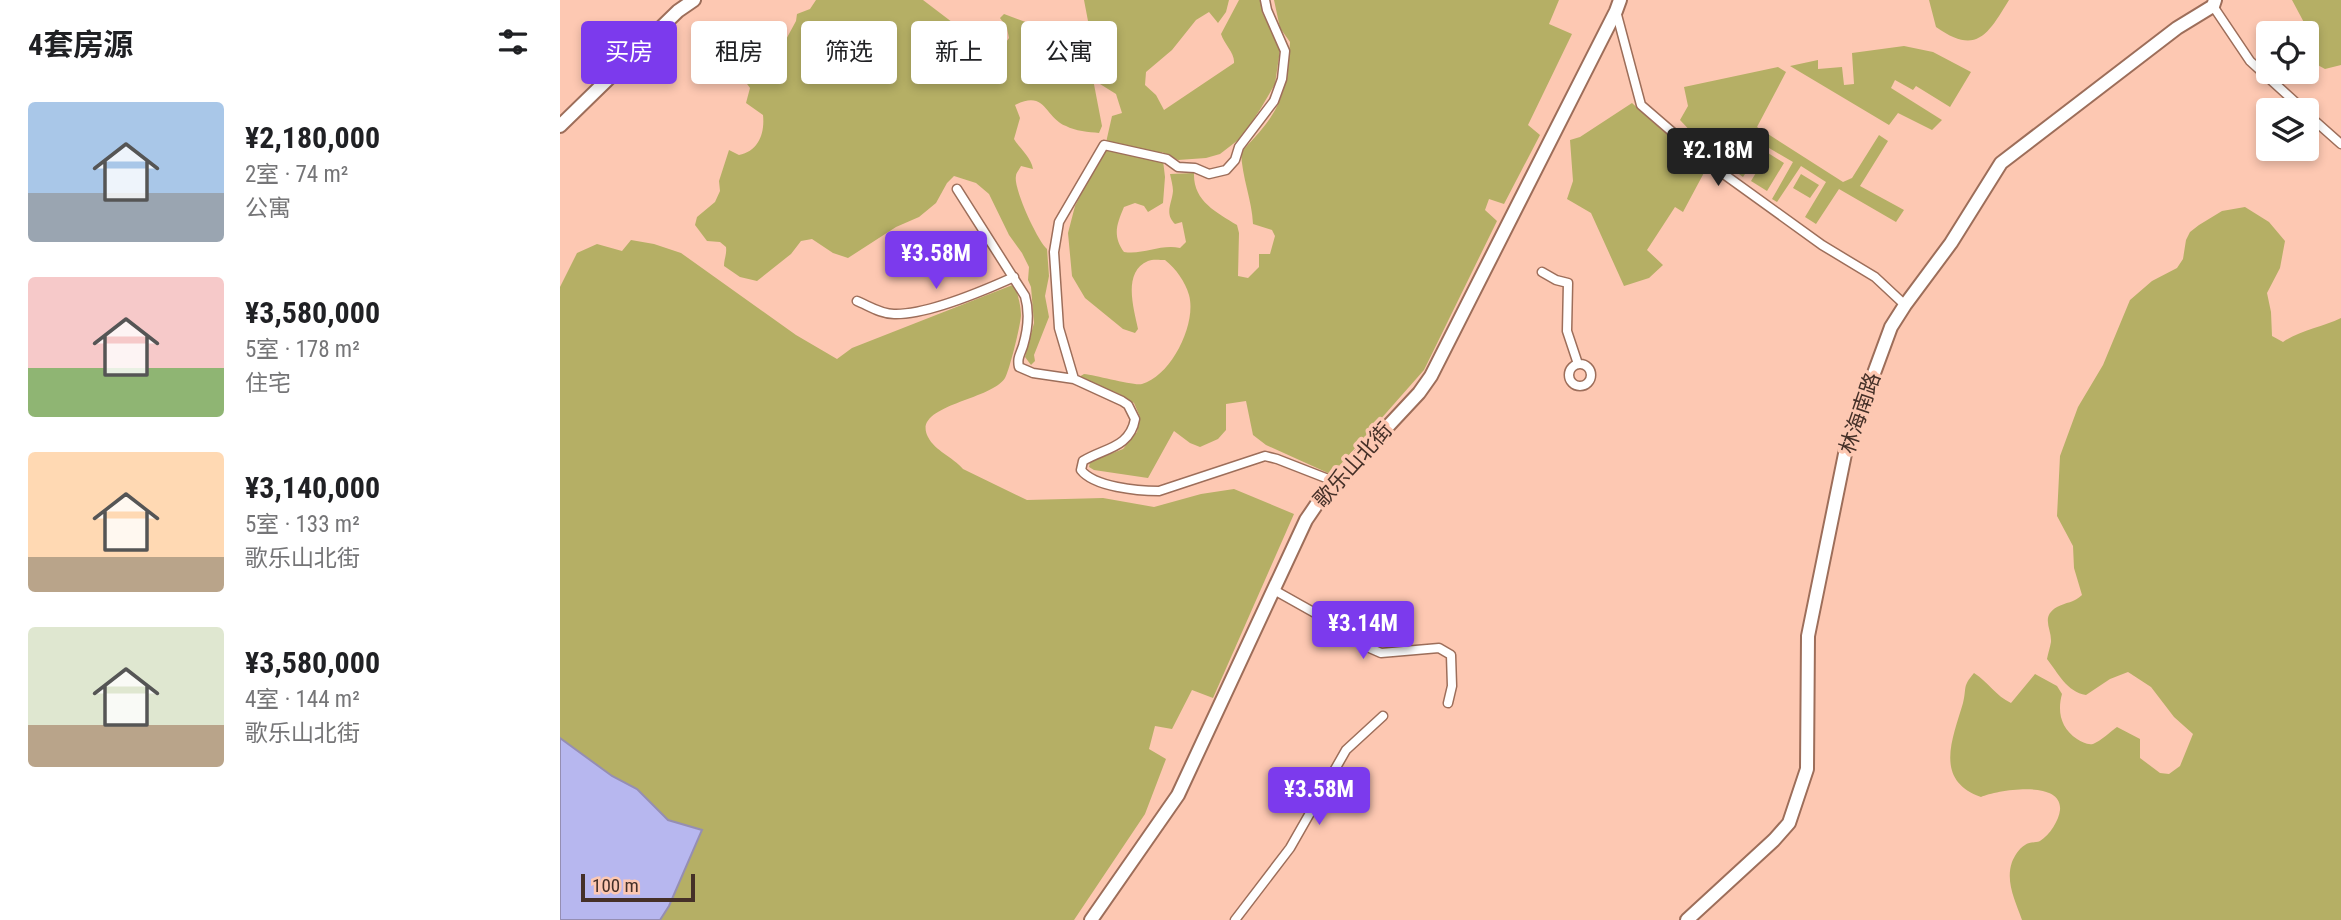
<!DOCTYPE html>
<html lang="zh">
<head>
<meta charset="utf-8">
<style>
  body { margin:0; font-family:"Roboto Condensed","Noto Sans SC",sans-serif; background:#f2f2f2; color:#202124; height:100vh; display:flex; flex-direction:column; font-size:26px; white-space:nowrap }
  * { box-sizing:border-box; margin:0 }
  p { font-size:23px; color:#757577 }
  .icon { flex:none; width:38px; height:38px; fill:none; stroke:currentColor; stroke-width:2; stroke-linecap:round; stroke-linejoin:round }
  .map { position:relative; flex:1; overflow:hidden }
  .drawer { display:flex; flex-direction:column; background:#fff; width:560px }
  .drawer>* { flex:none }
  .top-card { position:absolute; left:21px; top:21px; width:665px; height:63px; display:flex; gap:14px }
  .buttons { position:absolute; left:1696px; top:21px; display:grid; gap:14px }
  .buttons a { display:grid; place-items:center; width:63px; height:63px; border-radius:7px; background:#fff; box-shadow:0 4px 10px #0003; font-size:35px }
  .scale { position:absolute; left:21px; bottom:18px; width:114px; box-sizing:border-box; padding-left:7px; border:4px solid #453028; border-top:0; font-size:19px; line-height:24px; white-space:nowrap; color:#453028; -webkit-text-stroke:5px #fdc8b2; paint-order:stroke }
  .price { position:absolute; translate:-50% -60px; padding:0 16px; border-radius:7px; background:#7c3aed; color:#fff; font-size:23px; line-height:46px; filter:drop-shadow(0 2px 4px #0008) }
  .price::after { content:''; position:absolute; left:50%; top:42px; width:21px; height:16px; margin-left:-10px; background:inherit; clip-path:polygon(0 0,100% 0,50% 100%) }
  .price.selected { background:#222; color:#fff }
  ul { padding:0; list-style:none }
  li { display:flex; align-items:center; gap:21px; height:175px; padding:0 28px }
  li span { display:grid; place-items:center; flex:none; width:196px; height:140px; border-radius:7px; color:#555 }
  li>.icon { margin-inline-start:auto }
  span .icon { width:84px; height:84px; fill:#fffc; stroke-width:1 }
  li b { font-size:30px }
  h2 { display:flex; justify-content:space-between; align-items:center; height:84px; padding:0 28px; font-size:30px }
  .pill { padding:0 24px; border-radius:7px; background:#fff; box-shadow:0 4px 10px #0003; font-size:24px; line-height:63px }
  .pill.selected { background:#7c3aed; color:#fff }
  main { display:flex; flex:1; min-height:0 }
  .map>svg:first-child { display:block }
  .green { fill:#b5af65 }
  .water { fill:#b7b7ef; stroke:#958eb3; stroke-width:2 }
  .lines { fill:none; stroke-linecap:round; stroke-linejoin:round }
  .street-casing { stroke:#9d6e5a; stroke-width:11 }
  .secondary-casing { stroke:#9d6e5a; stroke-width:16 }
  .primary-casing { stroke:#9d6e5a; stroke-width:16 }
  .street { stroke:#fff; stroke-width:8 }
  .secondary { stroke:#fff; stroke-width:12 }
  .primary { stroke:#fff; stroke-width:12 }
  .labels { text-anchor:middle; stroke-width:7; stroke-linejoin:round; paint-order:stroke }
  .street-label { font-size:21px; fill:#453028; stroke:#fdc8b2 }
</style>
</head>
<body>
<main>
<section class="drawer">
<h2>4套房源<svg class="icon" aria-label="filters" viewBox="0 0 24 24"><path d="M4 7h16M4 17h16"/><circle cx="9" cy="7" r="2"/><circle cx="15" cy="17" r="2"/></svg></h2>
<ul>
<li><span style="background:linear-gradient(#a9c7e8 65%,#9aa5b1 0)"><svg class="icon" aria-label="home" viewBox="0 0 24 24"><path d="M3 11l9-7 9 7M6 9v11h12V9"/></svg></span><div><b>¥2,180,000</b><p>2室 · 74 m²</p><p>公寓</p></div></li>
<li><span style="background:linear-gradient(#f6c9c9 65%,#8fb573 0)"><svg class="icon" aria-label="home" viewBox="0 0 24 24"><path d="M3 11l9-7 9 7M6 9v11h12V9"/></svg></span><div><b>¥3,580,000</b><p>5室 · 178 m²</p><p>住宅</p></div></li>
<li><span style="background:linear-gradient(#ffd9b3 75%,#b9a48a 0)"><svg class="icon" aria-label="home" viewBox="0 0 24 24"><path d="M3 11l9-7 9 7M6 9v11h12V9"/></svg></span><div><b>¥3,140,000</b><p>5室 · 133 m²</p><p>歌乐山北街</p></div></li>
<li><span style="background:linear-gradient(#dfe7d0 70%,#b9a48a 0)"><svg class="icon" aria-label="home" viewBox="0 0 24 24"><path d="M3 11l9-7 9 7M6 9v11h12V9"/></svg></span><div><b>¥3,580,000</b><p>4室 · 144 m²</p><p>歌乐山北街</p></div></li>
</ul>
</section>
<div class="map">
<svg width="1781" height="920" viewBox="0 0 1781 920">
  <rect width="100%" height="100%" fill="#fdc8b2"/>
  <!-- green -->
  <path class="green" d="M256,0H363L426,48H429L426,40L432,35L437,37L444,45L449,38L447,28L440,18L444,14L482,28L503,46L508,45L515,37L528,53L542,126L539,133C529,132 515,131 506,126C484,117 486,89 455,105L460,118L454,139C460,149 471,157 473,169L461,166C459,170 456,173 456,176C453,188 478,242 487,249L489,276L485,296L489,317L474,355L475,361L471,365L465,357L474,323L471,287L468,280L469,267L462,253L449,235L429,194L416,183L394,176L387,183L376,203L359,217L336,227L288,258L273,253L252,239L241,241L231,254L197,281L180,277L164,266C164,259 167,254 166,247L160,242L147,241L135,225L137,217L155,202L160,191L159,181L169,150L179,155C198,151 205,134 203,115L186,103L190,88L182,77L183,64L190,59L205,62L216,58L236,21L237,14L250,9Z
    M524,0H669L666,12L658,23L649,12L636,20L612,50L586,72L585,85L596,95L604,110L674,63C675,53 664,44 661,34L679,0H702V12L720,50L715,84L701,108L682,137L660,154L646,158L618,160L602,152L605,177L603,203L588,212L584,206L575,203L564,207C557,224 552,235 564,252C584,255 600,244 620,248L626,242L622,222L615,224C604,213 612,204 613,191C613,186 611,179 610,174L634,173C633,201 656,212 677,225L679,233L678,276L688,278L699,267V254H710L715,236L712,230L693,224C692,200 682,178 681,152C719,113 727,97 730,42L720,28L714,0H999L989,24L1012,34L968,125L980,135L944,204L929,199L925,210L937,221L864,370L774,472L768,473L706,445L693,435L686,401L666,404V430L658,439L640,447L630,443L614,431L588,478L534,470L529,467L530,462L563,449L577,432L580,417L574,403L555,392L523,382L519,377L524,374C536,375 573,386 582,384C611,376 637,324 629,295C625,281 616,269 605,260C600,260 592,259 588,261C562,272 574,309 578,329L575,333L563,329L525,298L512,276L508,233L515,206L545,147L552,116L562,113L556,94L540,84Z
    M1369,0H1449C1428,34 1417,56 1376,27Z
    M1732,0H1781V65L1765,69L1754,63L1747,43L1748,30Z
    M1344,46L1373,52L1411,72L1390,107L1356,86L1353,90L1335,80L1331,88L1382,120L1372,130L1338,113L1329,125L1230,66L1258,60V69L1282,67L1284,85L1294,84L1292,53Z
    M1218,67L1226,72L1197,127L1283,182L1292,178L1319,135L1328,141L1300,186L1344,210L1336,222L1279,189L1256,224L1245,217L1266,182L1241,166L1217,202L1212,199L1233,162L1204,145L1183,177L1152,154L1120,120L1128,106L1124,87Z
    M1072,103L1146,169L1123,212L1115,207L1087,250L1103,265L1089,278L1064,286L1031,213L1007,199L1013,181L1010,140L1020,137Z
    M1208,153L1224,163L1207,191L1191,181Z
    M1241,174L1259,185L1250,198L1233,188Z
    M1685,207L1709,222L1725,241L1720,268L1707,293L1711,312L1712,336L1723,342C1740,330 1763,327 1781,318V920H1462C1456,902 1445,882 1452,862C1454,857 1459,848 1465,845C1469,842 1475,843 1480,841C1490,835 1499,820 1500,810C1503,779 1437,790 1421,797C1373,780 1393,738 1403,703C1407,687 1402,687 1414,673C1428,682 1436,696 1451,703L1475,674L1497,686L1502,694C1497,712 1501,728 1517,739C1522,742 1527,745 1533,744C1541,741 1550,732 1557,727L1580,739V758L1600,773L1609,774L1620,766L1633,734L1614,717L1591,687L1568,672L1550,679L1526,695C1507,692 1498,673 1487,659C1488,653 1490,648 1491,642C1492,629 1480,617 1497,607C1506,602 1514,603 1522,595L1514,568L1513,546L1497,516L1500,456L1518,407L1543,365L1570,300L1592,281L1617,268L1623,259L1626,240L1630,232L1639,225L1662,211Z
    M71,240L94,244L121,253L236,335L277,359L292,348L455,284C457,293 461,305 461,315C461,324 449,372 445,378C430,401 351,405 368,437C375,451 393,457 403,469L467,500L543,498L594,507L641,494L674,489L734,514L653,698L632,690L612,729L595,726L589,749L606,759L585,814L514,920H0V287L17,253L37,244L62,251Z"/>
  <!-- water -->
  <path class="water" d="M0,738L52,776L77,789L108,820L142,830L109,906L100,920H0Z"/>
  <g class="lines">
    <defs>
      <path id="street" d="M705,0L707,10L725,51L722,79L714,101L679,147L675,160L666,170L649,174L635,168L618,167L607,159L544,145L499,222L494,252L499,328L514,379L562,401L568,405L575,419C570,448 544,448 523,461L521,470C534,487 578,491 599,491L705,456L717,459L776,482
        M1653,6L1690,61L1744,110
        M1056,11L1081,105L1147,162L1262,245L1315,277L1345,305
        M1746,113L1781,144
        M397,189L465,296C470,313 468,329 463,346C460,355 457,358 459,367L473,373L514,379
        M982,272L996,280L1008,283L1007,331L1018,364
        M297,301C309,306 321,314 334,314C367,315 423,291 454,277
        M1009 375a11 11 0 1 1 22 0a11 11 0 1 1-22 0Z
        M714,590L787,631L805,646L821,653L879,648L891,655L892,686L888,703
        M675,920L730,848L786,750L823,716"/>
      <path id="secondary" d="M0,126L118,11L134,0"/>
      <path id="primary" d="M531,920L618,795L746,520L761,498L859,393L871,376L1056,11L1060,0
        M1127,920L1214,840L1229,823L1247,769L1248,636L1286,449L1331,327L1345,305L1391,243L1441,163L1617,28L1653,6L1655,0"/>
    </defs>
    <!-- street casing -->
    <use href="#street" class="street-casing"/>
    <!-- secondary casing -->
    <use href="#secondary" class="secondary-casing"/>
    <!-- primary casing -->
    <use href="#primary" class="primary-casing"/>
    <!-- street -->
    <use href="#street" class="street"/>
    <!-- secondary -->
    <use href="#secondary" class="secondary"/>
    <!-- primary -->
    <use href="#primary" class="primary"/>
  </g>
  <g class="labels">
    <!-- street labels -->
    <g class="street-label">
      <text transform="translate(1300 413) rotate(-71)" y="7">林海南路</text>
      <text transform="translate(793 465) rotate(-48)" y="7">歌乐山北街</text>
    </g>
  </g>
</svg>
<div class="buttons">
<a><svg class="icon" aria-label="locate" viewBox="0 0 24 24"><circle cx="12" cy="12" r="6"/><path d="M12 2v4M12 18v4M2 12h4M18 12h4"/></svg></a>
<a><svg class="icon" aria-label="layers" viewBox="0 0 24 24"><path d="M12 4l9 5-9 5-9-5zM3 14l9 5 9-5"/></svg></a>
</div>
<div class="scale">100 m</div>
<b class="price selected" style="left:1158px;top:188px">¥2.18M</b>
<b class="price" style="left:376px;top:291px">¥3.58M</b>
<b class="price" style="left:803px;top:661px">¥3.14M</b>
<b class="price" style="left:759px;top:827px">¥3.58M</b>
<div class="top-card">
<a class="pill selected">买房</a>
<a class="pill">租房</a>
<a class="pill">筛选</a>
<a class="pill">新上</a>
<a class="pill">公寓</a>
</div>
</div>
</main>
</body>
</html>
